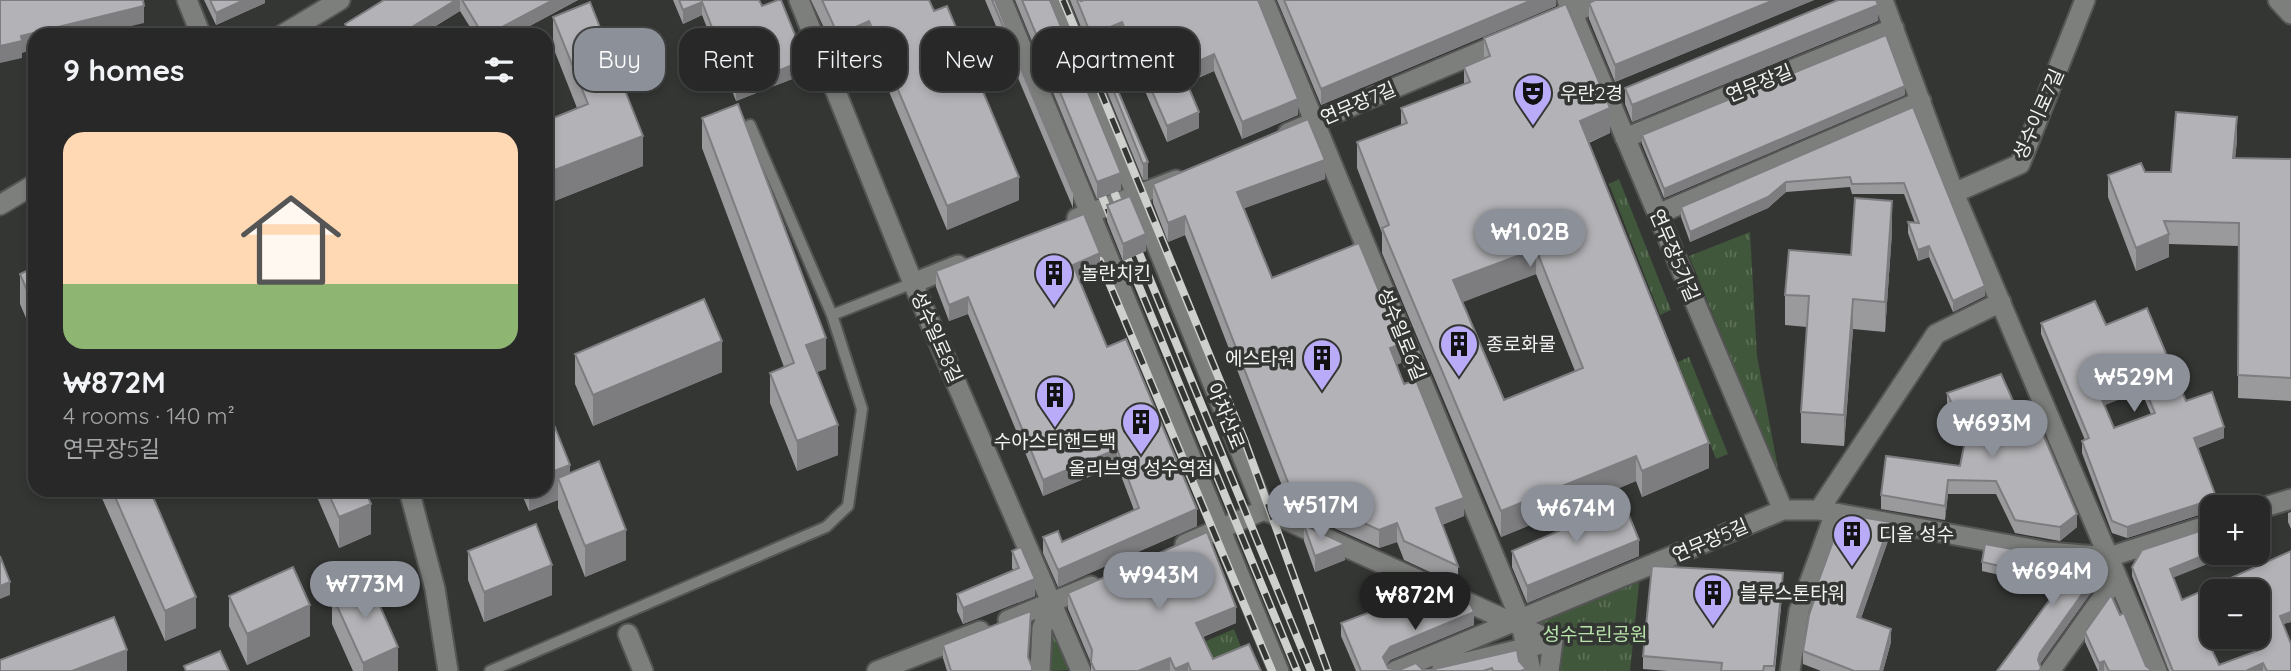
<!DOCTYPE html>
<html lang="en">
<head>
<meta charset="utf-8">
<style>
  body { margin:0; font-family:Quicksand,"Noto Sans KR",sans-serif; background:#2f302f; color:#f1f3f6; height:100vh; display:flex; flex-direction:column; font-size:26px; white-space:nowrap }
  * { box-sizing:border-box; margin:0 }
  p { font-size:23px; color:#a4a6a7 }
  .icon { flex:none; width:38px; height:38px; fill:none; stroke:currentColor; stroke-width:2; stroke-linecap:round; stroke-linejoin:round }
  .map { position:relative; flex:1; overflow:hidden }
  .details { position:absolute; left:28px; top:28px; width:525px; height:469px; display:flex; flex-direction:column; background:#272827; border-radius:21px; box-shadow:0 4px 10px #0003,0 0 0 2px #434444 }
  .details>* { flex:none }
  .banner { position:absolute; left:574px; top:28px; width:665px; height:63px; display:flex; gap:14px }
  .buttons { position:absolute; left:2200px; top:495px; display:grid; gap:14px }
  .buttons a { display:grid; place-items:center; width:70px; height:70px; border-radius:14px; background:#272827; box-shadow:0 4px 10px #0003,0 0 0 2px #434444; font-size:35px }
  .price { position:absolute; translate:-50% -60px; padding:0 16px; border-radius:24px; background:#8c9099; color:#fff; font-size:23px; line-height:46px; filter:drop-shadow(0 2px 4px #0008) }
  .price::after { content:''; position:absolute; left:50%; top:42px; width:21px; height:16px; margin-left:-10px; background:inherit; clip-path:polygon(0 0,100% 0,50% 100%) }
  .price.active { background:#222; color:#fff }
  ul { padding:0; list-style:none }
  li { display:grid; align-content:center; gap:14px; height:371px; padding:0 35px }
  li span { display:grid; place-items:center; height:217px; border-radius:21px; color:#555 }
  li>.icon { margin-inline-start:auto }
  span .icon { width:126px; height:126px; fill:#fffc; stroke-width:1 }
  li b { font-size:30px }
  h2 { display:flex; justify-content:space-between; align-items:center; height:84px; padding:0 35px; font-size:30px }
  .pill { padding:0 24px; border-radius:21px; background:#272827; box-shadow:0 4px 10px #0003,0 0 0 2px #434444; font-size:24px; line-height:63px }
  .pill.active { background:#8c9099; color:#fff }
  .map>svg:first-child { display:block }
  .grass { fill:url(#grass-tufts) }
  .garden { fill:#41573b }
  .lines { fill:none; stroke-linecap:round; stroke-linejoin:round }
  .service-casing { stroke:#545554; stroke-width:14 }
  .minor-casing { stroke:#545554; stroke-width:23 }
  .tertiary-casing { stroke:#545554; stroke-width:23 }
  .secondary-casing { stroke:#545554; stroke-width:23 }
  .service { stroke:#7d7f7c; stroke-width:10 }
  .minor { stroke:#7d7f7c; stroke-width:19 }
  .tertiary { stroke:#7d7f7c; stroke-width:19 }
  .secondary { stroke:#7d7f7c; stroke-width:19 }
  .rail-casing { stroke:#ced0ce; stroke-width:8 }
  .rail { stroke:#343634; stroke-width:5; stroke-dasharray:16; stroke-linecap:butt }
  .wall { fill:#9a9a9d; fill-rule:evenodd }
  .shaded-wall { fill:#7d7d80 }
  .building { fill:#b3b3b7; stroke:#7d7d80; stroke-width:2; fill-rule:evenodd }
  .labels { text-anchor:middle; stroke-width:7; stroke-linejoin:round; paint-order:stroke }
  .street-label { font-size:19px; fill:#f2f3f2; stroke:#343634 }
  .poi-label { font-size:19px; fill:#f2f3f2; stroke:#343634; text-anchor:start }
  .park-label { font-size:19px; fill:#b8e3ab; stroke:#343634 }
</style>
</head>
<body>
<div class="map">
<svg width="2291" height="671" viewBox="0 0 2291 671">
  <defs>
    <pattern id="grass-tufts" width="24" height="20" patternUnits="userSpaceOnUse" patternTransform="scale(1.75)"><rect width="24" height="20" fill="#41573b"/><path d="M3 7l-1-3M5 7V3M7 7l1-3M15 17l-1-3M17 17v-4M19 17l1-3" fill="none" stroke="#5d7058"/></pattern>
  </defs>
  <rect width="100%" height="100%" fill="#343634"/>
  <!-- grass -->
  <path class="grass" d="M1619,179L1671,310L1660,315L1609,184Z
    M1750,232L1757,356L1780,479L1689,256Z
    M1689,357L1728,454L1716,459L1678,362Z
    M1640,575L1630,671H1538L1527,624Z
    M1234,629L1245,657L1217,669L1206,641Z
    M1056,633L1071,670L1048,671L1046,635Z"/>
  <!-- garden -->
  <path class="garden" d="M1617,605L1629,632L1585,651L1574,625Z"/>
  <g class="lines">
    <defs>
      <path id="service" d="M832,315L913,283
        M490,671L826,527L848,506L862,409L832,315L750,125"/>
      <path id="minor" d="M187,0L201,35
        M799,0L913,283L1081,671
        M1264,0L1520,619L1531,671
        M1567,0L1783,510
        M1883,0L1954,193L2157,671
        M2278,0L2291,14
        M1546,24L1603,0
        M1288,133L1508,40
        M1625,138L1894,28
        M1954,193L2020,164L2085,0
        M1658,214L1921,101
        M1077,218L1176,180
        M913,283L958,265
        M409,490L435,589L448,671
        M2258,509L2291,499
        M1819,510L1936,334L2001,302
        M628,634L643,671
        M1442,668L1538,645
        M1040,671L1042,628L1053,602
        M1395,671L1783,510H1819L2048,552L2109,557L2212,524
        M1790,671L1799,611L1835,513
        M2050,671L2117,577"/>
      <path id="tertiary" d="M282,35L340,0
        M0,205L35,184
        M1185,544L1264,510
        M1008,620L1091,586
        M877,671L980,631"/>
      <path id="secondary" d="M1002,0L1279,671
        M1057,0L1264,510L1553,641L1549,671"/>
    </defs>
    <!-- service casing -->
    <use href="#service" class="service-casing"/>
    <!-- minor casing -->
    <use href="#minor" class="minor-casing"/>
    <!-- tertiary casing -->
    <use href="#tertiary" class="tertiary-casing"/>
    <!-- secondary casing -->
    <use href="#secondary" class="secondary-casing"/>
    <!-- service -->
    <use href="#service" class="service"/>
    <!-- minor -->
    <use href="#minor" class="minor"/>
    <!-- tertiary -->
    <use href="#tertiary" class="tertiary"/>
    <!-- secondary -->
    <use href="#secondary" class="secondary"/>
    <defs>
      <path id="rail" d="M1063,0L1244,439L1328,671
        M1107,175L1311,671
        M1095,179L1297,671
        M1100,261L1272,671"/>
    </defs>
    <!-- rail casing -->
    <use href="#rail" class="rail-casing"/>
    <!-- rail -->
    <use href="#rail" class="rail"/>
  </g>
  <!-- wall -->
  <path class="wall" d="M204,0H265V3L216,25Z
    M384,0H578L513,35H475L460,11L421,35H345V24Z
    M673,0H759L762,6L805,74L736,101L702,15L683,24Z
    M811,0H929L1019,200L947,230L869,44L838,58Z
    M985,0H995L1073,192V208Z
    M1015,0H1050L1121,190L1097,199Z
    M1070,0H1080L1081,1L1258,0L1298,115L1242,139L1214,71L1187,83L1199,128L1167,142L1122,38L1100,48L1148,162V179L1143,180Z
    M1277,0H1556V6L1321,105Z
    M1595,0H1814L1615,82L1589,19V3Z
    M553,17L643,166L547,204L546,201V121L577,108L553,47Z
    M1878,21L1632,122L1625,104V88Z
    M1484,38L1610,133L1589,143L1709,468L1642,497L1636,481L1501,537L1382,253V233L1357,168V142L1401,126V108L1464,84V67L1484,58ZM1536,274L1575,371L1504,400L1462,302Z
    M1905,95L1664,198L1642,144V135Z
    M1913,107L1985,296L1953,312L1929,257L1918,261L1908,233V222L1915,223L1904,194H1852L1850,187L1786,192L1768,208L1690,242L1681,217V207Z
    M702,118L826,369L817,372L838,455L797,471L770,403V373L784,367L702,148Z
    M2237,140L2235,158L2291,159V401L2238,398L2239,246L2169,244V257L2136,271L2108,197V175L2171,172Z
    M1325,179L1244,208L1272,278L1401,363L1396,365L1404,384L1464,516L1442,525L1458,566V585L1404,560L1397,542L1379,548L1291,509L1185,235L1168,242L1153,203V184Z
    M1107,205L1146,251L1123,261L1107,221Z
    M1892,232L1885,332L1853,329L1844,446L1801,443V412L1807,327L1785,325V295L1851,255Z
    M35,267V339L20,304V274Z
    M1100,270L1079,279L1107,347L1197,526L1058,587L1043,553V537L1062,542L1134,510L1117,465L1043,496L968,314L949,321L936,287V271Z
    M2041,323L2106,325L2224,438L2198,448L2218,502V508H2212V513L2208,512L2127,538L2112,533L2082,453V441L2085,440L2041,334ZM2141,391L2151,414L2114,428L2104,405Z
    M575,354L722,372L593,426L575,384Z
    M1947,393L2018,412L2077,527L2060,541L2015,533L1996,494H1948L1945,520L1881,509V495L1960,466L1969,422L1956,427L1947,406Z
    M546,405L570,473L626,560L585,577L558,508V500L529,511L520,490H546Z
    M101,490H150L196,628L165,641L101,496Z
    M314,490H365L371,534L339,548Z
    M2291,512V529L2288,522V513Z
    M1304,525L1345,560L1315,572L1304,541Z
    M1890,535L1861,618L1891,642L1883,671H1821L1803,664V651L1816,596V588Z
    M468,551L552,595L484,622L468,580Z
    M1012,551L1035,596L963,624L957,611V594L1014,571L1012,568Z
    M1512,551L1639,556L1527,603L1512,567Z
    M2291,551V622L2283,624L2291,671H2169L2132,576V567L2235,553L2173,577L2182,600ZM2212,592H2258V637H2247L2254,652L2219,665L2206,637L2212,635Z
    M2033,552L2100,580L2040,664L2041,671H1997L2056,591L2033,562Z
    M2017,559L2013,578L1982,571V562Z
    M1416,580L1474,625L1390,660L1386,665L1388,668L1399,670H1430L1519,661L1526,671H1356L1341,636V623L1417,594Z
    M1783,586L1775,671H1668L1643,669V656Z
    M1068,593L1236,623L1203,637L1213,659L1261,671H1091V663L1068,609Z
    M332,595L398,671H353L332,624Z
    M229,596L310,636L247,665L229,626Z
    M2120,615L2146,666L2153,671H2098L2085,642V632Z
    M1031,624L1028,659L1032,671H947L943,658V645Z"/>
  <!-- shaded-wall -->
  <path class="shaded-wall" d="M244,0H265V3L216,25V13Z
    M456,0H460V11L421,35H399Z
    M553,0H578L513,35H487Z
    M1532,0H1556V6L1321,105V89Z
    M1774,0H1814L1615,82V65Z
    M702,2V15L683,24V10Z
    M1878,5V21L1632,122V105Z
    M144,6V23L94,35H35V49L22,53V58L0,63V46L21,36Z
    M869,21V44L838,58V35Z
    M1122,22V38L1097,49L1094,34Z
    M1214,54V71L1181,85V69Z
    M805,60V74L736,101V88Z
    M1905,86V95L1664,198V189Z
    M1298,99V115L1242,139V122Z
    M1610,108V133L1580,146V121Z
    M1199,112V128L1167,142V126Z
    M2237,117V140L2233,181V158Z
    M643,136V166L547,204V173Z
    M1325,160V179L1237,211V192Z
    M1148,162V179L1143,180V164Z
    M1121,173V190L1097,199V182Z
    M1019,177V200L947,230V206Z
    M1786,182V192L1768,208L1690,242V232Z
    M1892,201V232L1885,332V302Z
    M1185,216V235L1168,242V223Z
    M1146,234V251L1123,261V244Z
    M2169,234V257L2136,271V248Z
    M1929,246V257L1918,261V250Z
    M1536,249V274L1453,306V280Z
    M1100,253V270L1073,281V265Z
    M1985,286V296L1953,312V301Z
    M968,297V314L949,321V305Z
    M1853,299V329L1844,446V415Z
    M826,338V369L806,376V345Z
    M722,341V372L593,426V395Z
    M1401,344V363L1390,367V348Z
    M2141,380V391L2100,407V395Z
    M1972,407V421L1956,427V413Z
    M838,425V455L797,471V441Z
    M2224,427V438L2194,449V438Z
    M1709,443V468L1642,497V471Z
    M1117,449V465L1043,496V480Z
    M1636,456V481L1501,537V511Z
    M570,465V496L558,478V500L529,511V490H546V474Z
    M1948,480V494L1945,520V506Z
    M1464,498V516L1436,527V508Z
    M2208,501V512L2127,538V527Z
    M371,504V534L339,548V517Z
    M1197,509V526L1058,587V570Z
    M2077,514V527L2060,541V527Z
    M1890,522V535L1857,630V617Z
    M1397,523V542L1379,548V530Z
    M626,530V560L585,577V546Z
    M1639,540V556L1527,603V586Z
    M1345,544V560L1315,572V556Z
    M2017,550V559L2013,578V569Z
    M2212,553H2235L2170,579V569Z
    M552,565V595L484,622V592Z
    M2100,569V580L2040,664L2038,671V660L2040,653Z
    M1783,573V586L1774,671V666Z
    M1035,579V596L963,624V608Z
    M10,582V595L0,599V586Z
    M196,597V628L165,641V611Z
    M310,605V636L247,665V634Z
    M1236,607V623L1196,639V623Z
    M1474,612V625L1390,660L1383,670V657L1390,647Z
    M2291,612V622L2280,625V616Z
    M2212,625V635L2202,638V629Z
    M1891,629V642L1883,671H1880Z
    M398,647V671H363V663Z
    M127,650V671H72Z
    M1170,658V671H1138Z
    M2104,661V671H2099V663Z
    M1188,663V671H1175V669Z
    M2263,663V671H2246Z"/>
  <!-- building -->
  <path class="building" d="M0,0H143L144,6L21,36L22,41L0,46Z
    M210,0H244L216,13Z
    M384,0H456L399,35H352L345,24Z
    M462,0H553L487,35H483Z
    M679,0H759L762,6L778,0H781L805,60L736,88L702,2L683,10Z
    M822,0H929L934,11L947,6L1019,177L947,206L869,21L838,35Z
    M992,0H995L1073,192Z
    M1022,0H1050L1121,173L1097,182Z
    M1077,0H1080L1081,1L1084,0H1258L1298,99L1242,122L1214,54L1181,69L1199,112L1167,126L1122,22L1094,34L1148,162L1143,164Z
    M1284,0H1532L1321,89Z
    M1595,0H1774L1615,65L1589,3Z
    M1838,0H1876L1878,5L1632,105L1625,88Z
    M590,2L643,136L547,173L546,170V121L588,104L553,17Z
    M1566,4L1610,108L1580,121L1709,443L1642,471L1636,456L1501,511L1382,228L1389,225L1357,142L1407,123L1401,108L1470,82L1464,67L1490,56L1484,38ZM1536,249L1583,368L1504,400L1453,280Z
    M1886,35L1905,86L1664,189L1642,135Z
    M738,104L826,338L806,345L838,425L797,441L770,373L794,363L702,118Z
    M1913,107L1985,286L1953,301L1929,246L1918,250L1908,222L1919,223L1904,183L1852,184L1850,177L1786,182L1768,197L1690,232L1681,207Z
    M2176,112L2237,117L2233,158L2291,159V378L2238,375L2239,223L2164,221L2169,234L2136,248L2108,175L2141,163L2145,172H2171Z
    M1308,119L1325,160L1237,192L1272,278L1359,243L1401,344L1390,348L1404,384L1416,380L1464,498L1436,508L1458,566L1404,541L1397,523L1379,530L1291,490L1185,216L1168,223L1153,184Z
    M1130,196L1146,234L1123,244L1107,205Z
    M1855,198L1892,201L1885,302L1853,299L1844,415L1801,412L1809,296L1785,295L1789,250L1851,255Z
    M1084,214L1100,253L1073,265L1107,347L1126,339L1197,509L1058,570L1043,537L1058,531L1062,542L1139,508L1117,449L1043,480L968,297L949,305L936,271Z
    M35,267V309L20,274Z
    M704,299L722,341L593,395L575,354Z
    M2095,301L2106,325L2147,308L2186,401L2212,392L2224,427L2194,438L2218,502L2208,501L2127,527L2112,521L2082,441L2089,438L2041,323ZM2141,380L2155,413L2114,428L2100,395Z
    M2001,374L2018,412L2031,406L2077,514L2060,527L2015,520L1996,481L1948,480L1945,506L1881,495L1886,456L1960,466L1972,407L1956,413L1947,393Z
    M546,405L570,465L546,474Z
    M599,461L626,530L585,546L558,478Z
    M112,490H150L196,597L165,611Z
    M327,490H365L371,504L339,517Z
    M1624,503L1639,540L1527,586L1512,551Z
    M1843,514L1890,522L1857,617L1891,629L1880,671H1854L1803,651L1809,615L1818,589L1816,588Z
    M536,524L552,565L484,592L468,551Z
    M1304,525L1345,544L1315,556Z
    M2212,527V552L2170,569L2182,600L2291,551V612L2280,616L2291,644V671H2267L2263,663L2246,671H2173L2132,567L2142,550ZM2212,592H2258V637H2251L2257,651L2219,665L2202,629L2212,625Z
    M1207,532L1236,607L1196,623L1213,659L1249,644L1261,671H1191L1188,663L1175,669L1170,658L1138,671H1095L1091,662L1092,650L1068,593Z
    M1985,544L2017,550L2013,569L1982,562Z
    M1021,547L1035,579L963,608L957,594L1019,568L1012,551Z
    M2033,552L2095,558L2100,569L2040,653L2038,660L2041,668L2039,671H1997L2060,586Z
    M0,556L10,582L0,586Z
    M1652,566L1783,573L1774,666H1764L1763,671H1721L1722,663L1643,656Z
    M293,567L310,605L247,634L229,596Z
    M368,579L398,647L363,663L332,595Z
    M1416,580L1471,605L1474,612L1390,647L1383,657L1388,668L1399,670L1416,663L1423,670H1430L1517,650L1519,661L1526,669L1521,671H1493L1492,668L1483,671H1361L1341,623L1421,593Z
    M2111,595L2120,615L2124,613L2146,666L2153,671H2109L2104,661L2099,663L2085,632Z
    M1031,611L1028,657L1032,667V671H951L943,645Z
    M114,617L127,650L72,671H0V660Z
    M220,651L229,671H186L184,666Z"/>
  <!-- icons -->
  <defs>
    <symbol id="theatre-pin" viewBox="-11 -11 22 30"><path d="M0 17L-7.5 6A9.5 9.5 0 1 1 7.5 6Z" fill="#b9abf7" stroke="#343634"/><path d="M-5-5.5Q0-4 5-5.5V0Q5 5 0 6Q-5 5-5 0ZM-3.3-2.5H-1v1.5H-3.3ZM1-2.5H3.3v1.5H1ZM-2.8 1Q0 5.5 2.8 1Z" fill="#111"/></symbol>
    <symbol id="building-pin" viewBox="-11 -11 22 30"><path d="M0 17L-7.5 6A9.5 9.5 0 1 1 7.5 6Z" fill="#b9abf7" stroke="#343634"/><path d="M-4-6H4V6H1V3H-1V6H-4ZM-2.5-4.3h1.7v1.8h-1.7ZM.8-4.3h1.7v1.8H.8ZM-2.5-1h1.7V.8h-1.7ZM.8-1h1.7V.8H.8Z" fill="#111"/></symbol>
  </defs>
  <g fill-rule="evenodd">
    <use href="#theatre-pin" x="1511" y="71" width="44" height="60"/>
    <use href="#building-pin" x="1032" y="251" width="44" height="60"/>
    <use href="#building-pin" x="1437" y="322" width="44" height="60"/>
    <use href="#building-pin" x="1300" y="336" width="44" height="60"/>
    <use href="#building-pin" x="1033" y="373" width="44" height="60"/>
    <use href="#building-pin" x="1119" y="400" width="44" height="60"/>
    <use href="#building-pin" x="1830" y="512" width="44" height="60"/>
    <use href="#building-pin" x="1691" y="571" width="44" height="60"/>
  </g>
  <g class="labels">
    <!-- street labels -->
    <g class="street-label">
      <text transform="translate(1759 83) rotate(-22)" y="7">연무장길</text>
      <text transform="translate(1358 103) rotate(-23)" y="7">연무장7길</text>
      <text transform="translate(2038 114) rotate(-66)" y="7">성수이로7길</text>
      <text transform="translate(1675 255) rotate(67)" y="7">연무장5가길</text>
      <text transform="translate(1402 334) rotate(68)" y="7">성수일로6길</text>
      <text transform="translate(937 337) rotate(66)" y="7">성수일로8길</text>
      <text transform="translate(1226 416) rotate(68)" y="7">아차산로</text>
      <text transform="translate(1710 540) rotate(-23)" y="7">연무장5길</text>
    </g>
    <!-- poi labels -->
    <g class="poi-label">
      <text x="1560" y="100">우란2경</text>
      <text x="1081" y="280">놀란치킨</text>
      <text x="1486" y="351">종로화물</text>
      <text x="1295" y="365" text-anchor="end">에스타워</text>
      <text x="1055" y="448" text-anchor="middle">수아스티핸드백</text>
      <text x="1141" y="475" text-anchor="middle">올리브영 성수역점</text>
      <text x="1879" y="541">디올 성수</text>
      <text x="1740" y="600">블루스톤타워</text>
    </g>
    <!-- park labels -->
    <g class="park-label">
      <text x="1595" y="641">성수근린공원</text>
    </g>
  </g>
</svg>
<div class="buttons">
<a>+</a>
<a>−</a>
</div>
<b class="price" style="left:1530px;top:269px">₩1.02B</b>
<b class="price" style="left:2134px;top:414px">₩529M</b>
<b class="price" style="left:1992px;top:460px">₩693M</b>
<b class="price" style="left:1321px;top:542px">₩517M</b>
<b class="price" style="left:1576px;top:545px">₩674M</b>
<b class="price" style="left:2052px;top:608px">₩694M</b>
<b class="price" style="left:1159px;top:612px">₩943M</b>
<b class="price" style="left:365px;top:621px">₩773M</b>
<b class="price active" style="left:1415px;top:632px">₩872M</b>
<div class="banner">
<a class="pill active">Buy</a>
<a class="pill">Rent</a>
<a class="pill">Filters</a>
<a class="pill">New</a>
<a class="pill">Apartment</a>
</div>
<section class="details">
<h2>9 homes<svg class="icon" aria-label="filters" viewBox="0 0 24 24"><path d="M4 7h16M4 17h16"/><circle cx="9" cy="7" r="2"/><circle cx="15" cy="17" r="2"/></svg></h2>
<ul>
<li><span style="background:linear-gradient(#ffd9b3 70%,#8fb573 0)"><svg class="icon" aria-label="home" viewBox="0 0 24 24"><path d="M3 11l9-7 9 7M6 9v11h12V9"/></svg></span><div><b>₩872M</b><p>4 rooms · 140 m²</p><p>연무장5길</p></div></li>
</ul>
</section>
</div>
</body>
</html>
